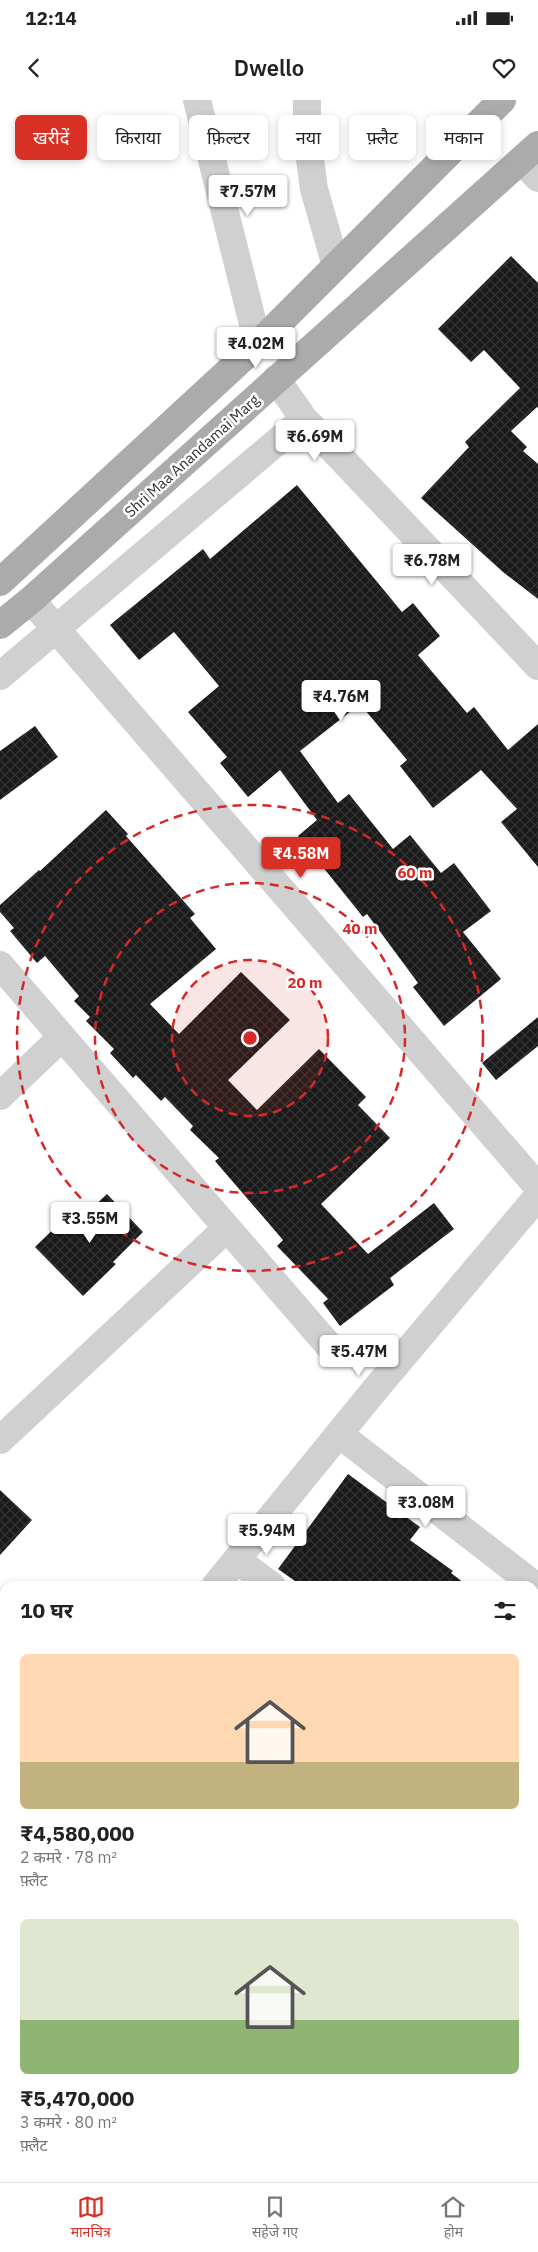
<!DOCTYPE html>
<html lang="hi">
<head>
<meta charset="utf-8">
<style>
  body { margin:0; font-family:"IBM Plex Sans","Noto Sans Devanagari",sans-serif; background:#f2f2f2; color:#222; height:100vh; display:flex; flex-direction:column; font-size:19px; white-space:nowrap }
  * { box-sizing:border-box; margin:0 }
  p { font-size:16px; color:#767676 }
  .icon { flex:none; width:28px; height:28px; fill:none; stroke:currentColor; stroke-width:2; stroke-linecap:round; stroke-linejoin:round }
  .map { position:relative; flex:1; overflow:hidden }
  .sheet { position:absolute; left:0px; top:1481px; width:539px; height:601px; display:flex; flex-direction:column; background:#fff; border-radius:15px 15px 0 0; box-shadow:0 2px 8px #0003 }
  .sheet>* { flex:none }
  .top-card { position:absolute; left:15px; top:15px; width:509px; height:45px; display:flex; gap:10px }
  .price { position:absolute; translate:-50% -42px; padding:0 11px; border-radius:5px; background:#fff; color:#222; font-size:16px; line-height:32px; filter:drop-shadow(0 1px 2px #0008) }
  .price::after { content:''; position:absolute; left:50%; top:30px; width:15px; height:11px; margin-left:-8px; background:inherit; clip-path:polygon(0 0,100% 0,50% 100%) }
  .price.on { background:#d93025; color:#fff }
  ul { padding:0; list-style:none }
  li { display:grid; align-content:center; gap:10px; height:265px; padding:0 20px }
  li span { display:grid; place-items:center; height:155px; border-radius:8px; color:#555 }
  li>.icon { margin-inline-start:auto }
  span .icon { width:90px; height:90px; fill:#fffc; stroke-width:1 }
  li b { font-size:21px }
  h2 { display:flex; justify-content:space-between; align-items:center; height:60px; padding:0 20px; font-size:21px }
  .pill { padding:0 18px; border-radius:8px; background:#fff; box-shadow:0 2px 8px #0003; font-size:18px; line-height:45px }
  .pill.on { background:#d93025; color:#fff }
  .status { display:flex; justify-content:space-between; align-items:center; height:35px; padding:0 25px; background:#fff; direction:ltr }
  .status svg { height:14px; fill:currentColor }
  header { display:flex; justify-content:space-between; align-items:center; height:65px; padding:0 20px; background:#fff; font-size:22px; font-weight:600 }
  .dock { display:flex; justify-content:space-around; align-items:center; height:70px; border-top:1px solid #e0e0e0; background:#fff; font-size:14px; color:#767676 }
  .dock a { display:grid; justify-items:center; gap:2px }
  .dock .on { color:#d93025 }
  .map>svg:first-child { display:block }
  .building { fill:url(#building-cross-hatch) }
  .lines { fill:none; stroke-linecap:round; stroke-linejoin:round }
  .minor { stroke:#d0d0d0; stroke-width:28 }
  .major { stroke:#ababab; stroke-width:28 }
  .ring { fill:none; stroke:#d62828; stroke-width:2.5; stroke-dasharray:9 6 }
  .labels { text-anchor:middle; stroke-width:5; stroke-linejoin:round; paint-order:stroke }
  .street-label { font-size:15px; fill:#333; stroke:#fff }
  .centre { fill:#d62828; stroke:#fff; stroke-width:2.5 }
  .ring-label { font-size:15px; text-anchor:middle; font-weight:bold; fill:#d62828; stroke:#fff; stroke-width:5; stroke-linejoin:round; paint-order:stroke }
</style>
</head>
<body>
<div class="status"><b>12:14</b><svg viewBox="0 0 49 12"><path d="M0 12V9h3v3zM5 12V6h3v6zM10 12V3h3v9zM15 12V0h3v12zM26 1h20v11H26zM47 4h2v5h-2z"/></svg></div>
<header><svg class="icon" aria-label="back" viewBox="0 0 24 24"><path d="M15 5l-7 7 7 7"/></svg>Dwello<svg class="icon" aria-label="heart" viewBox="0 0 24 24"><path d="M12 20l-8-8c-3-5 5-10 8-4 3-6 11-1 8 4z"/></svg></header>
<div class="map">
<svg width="538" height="2082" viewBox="0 0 538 2082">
  <defs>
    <pattern id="building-cross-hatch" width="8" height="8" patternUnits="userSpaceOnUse" patternTransform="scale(1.25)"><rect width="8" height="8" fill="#1a1a1a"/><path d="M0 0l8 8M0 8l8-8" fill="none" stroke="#333"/></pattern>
  </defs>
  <rect width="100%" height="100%" fill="#fff"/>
  <!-- building -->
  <path class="building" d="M511,156L538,183V308L537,307L511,331L527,347L523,351L538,364V499L503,472L421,398L469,347L465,342L520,288L484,250L471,262L438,229Z
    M297,385L402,512L413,503L440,536L418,555L467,613L474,607L508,650L538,624V767L501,722L517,709L481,670L433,708L400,666L407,660L360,604L300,651L338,703L349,694L393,749L410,735L441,773L454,763L491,811L463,832L501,879L444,926L413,887L418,883L367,814L363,817L298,736L317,720L280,670L248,697L220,663L227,657L188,612L219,586L174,532L139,560L110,525L203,449L210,459Z
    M35,626L58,657L0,700V651Z
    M106,710L128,734L126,736L195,814L190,818L216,849L150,904L179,934L241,872L290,920L228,980L257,1010L319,949L366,997L358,1005L390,1038L321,1104L368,1154L434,1103L454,1129L390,1178L394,1185L340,1226L323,1203L328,1199L277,1146L283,1140L215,1061L219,1058L190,1030L193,1026L165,997L161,1001L136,975L133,978L110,953L114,949L86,921L90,917L74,901L79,896L45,856L37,863L10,831L14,828L0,812V805L39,770L40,771Z
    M538,917V946L496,980L482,963Z
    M107,1094L143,1132L113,1162L116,1164L83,1196L35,1147L68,1115L76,1123Z
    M348,1374L420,1427L410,1440L453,1471L451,1473L468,1486H302L278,1469Z
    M0,1390L32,1420L0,1455Z"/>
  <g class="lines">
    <!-- minor -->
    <path class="minor" d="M197,0L258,244
      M307,0V37L314,89L336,166
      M521,60L538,78
      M276,279L304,319L538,566
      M31,500L538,1087
      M0,576L304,319
      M0,865L330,1247
      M0,996L62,937
      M339,1334L538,1488
      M0,1340L227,1128
      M237,1460L272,1486
      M215,1486L373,1292L538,1096
      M0,1753L5,1746
      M0,1994L5,1987
      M534,2042L538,2045
      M121,2078L126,2082
      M284,2082L287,2078"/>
    <!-- major -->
    <path class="major" d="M0,482L258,244L502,0
      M0,525L31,500L538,45"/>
  </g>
  <!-- distance rings -->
  <circle cx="250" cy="938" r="78" fill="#d62828" fill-opacity=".12"/>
  <g class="ring">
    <circle cx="250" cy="938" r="78"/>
    <circle cx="250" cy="938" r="155"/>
    <circle cx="250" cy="938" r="233"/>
  </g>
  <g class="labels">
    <!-- street labels -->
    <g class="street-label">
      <text transform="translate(192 356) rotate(-42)" y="5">Shri Maa Anandamai Marg</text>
    </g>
  </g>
  <circle cx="250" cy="938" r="8" class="centre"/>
  <g class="ring-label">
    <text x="415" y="778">60 m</text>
    <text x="360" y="834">40 m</text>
    <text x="305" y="888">20 m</text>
  </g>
</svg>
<b class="price" style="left:248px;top:117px">₹7.57M</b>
<b class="price" style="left:256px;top:269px">₹4.02M</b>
<b class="price" style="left:315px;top:362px">₹6.69M</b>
<b class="price" style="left:432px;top:486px">₹6.78M</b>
<b class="price" style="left:341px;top:622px">₹4.76M</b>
<b class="price on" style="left:301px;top:779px">₹4.58M</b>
<b class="price" style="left:90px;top:1144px">₹3.55M</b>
<b class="price" style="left:359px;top:1277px">₹5.47M</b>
<b class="price" style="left:426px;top:1428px">₹3.08M</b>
<b class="price" style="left:267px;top:1456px">₹5.94M</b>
<div class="top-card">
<a class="pill on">खरीदें</a>
<a class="pill">किराया</a>
<a class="pill">फ़िल्टर</a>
<a class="pill">नया</a>
<a class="pill">फ़्लैट</a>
<a class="pill">मकान</a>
</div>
<section class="sheet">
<h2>10 घर<svg class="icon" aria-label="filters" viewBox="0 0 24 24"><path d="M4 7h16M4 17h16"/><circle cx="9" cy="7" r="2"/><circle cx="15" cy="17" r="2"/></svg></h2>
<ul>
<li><span style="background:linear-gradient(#ffd9b3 70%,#c2b280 0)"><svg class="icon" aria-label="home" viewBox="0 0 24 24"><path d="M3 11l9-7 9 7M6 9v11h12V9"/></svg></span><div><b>₹4,580,000</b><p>2 कमरे · 78 m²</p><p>फ़्लैट</p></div></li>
<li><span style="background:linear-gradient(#dfe7d0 65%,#8fb573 0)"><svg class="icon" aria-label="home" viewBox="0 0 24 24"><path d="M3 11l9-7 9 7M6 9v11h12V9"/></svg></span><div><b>₹5,470,000</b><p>3 कमरे · 80 m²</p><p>फ़्लैट</p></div></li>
</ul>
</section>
</div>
<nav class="dock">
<a class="on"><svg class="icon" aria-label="map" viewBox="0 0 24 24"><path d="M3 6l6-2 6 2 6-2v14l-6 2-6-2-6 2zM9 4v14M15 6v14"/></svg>मानचित्र</a>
<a><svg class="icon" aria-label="saved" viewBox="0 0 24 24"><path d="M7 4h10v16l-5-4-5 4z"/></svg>सहेजे गए</a>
<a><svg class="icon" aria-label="home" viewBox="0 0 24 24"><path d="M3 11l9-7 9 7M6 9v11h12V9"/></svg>होम</a>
</nav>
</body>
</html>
